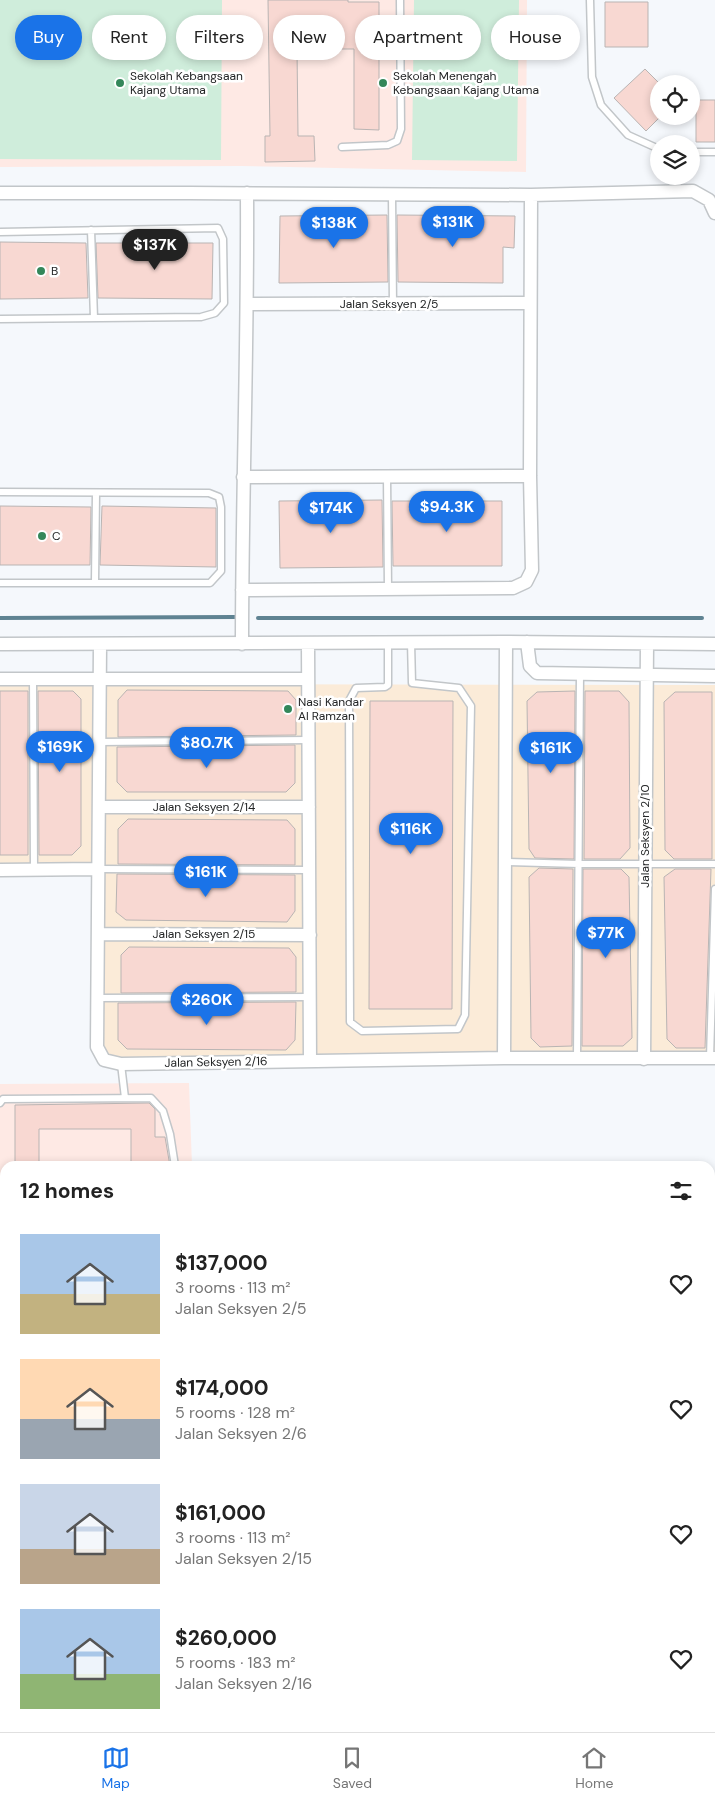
<!DOCTYPE html>
<html lang="en">
<head>
<meta charset="utf-8">
<style>
  body { margin:0; font-family:"DM Sans",sans-serif; background:#f2f2f2; color:#222; height:100vh; display:flex; flex-direction:column; font-size:19px; white-space:nowrap }
  * { box-sizing:border-box; margin:0 }
  p { font-size:16px; color:#767676 }
  .icon { flex:none; width:28px; height:28px; fill:none; stroke:currentColor; stroke-width:2; stroke-linecap:round; stroke-linejoin:round }
  .map { position:relative; flex:1; overflow:hidden }
  .side { position:absolute; left:0px; top:1161px; width:715px; height:571px; display:flex; flex-direction:column; background:#fff; border-radius:15px 15px 0 0; box-shadow:0 2px 8px #0003 }
  .side>* { flex:none }
  .hud { position:absolute; left:15px; top:15px; width:685px; height:45px; display:flex; gap:10px }
  .buttons { position:absolute; left:650px; top:75px; display:grid; gap:10px }
  .buttons a { display:grid; place-items:center; width:50px; height:50px; border-radius:50%; background:#fff; box-shadow:0 2px 8px #0003; font-size:25px }
  .price { position:absolute; translate:-50% -42px; padding:0 11px; border-radius:18px; background:#1a73e8; color:#fff; font-size:16px; line-height:32px; filter:drop-shadow(0 1px 2px #0008) }
  .price::after { content:''; position:absolute; left:50%; top:30px; width:15px; height:11px; margin-left:-8px; background:inherit; clip-path:polygon(0 0,100% 0,50% 100%) }
  .price.active { background:#222; color:#fff }
  ul { padding:0; list-style:none }
  li { display:flex; align-items:center; gap:15px; height:125px; padding:0 20px }
  li span { display:grid; place-items:center; flex:none; width:140px; height:100px; border-radius:0px; color:#555 }
  li>.icon { margin-inline-start:auto }
  span .icon { width:60px; height:60px; fill:#fffc; stroke-width:1 }
  li b { font-size:21px }
  h2 { display:flex; justify-content:space-between; align-items:center; height:60px; padding:0 20px; font-size:21px }
  .pill { padding:0 18px; border-radius:22px; background:#fff; box-shadow:0 2px 8px #0003; font-size:18px; line-height:45px }
  .pill.active { background:#1a73e8; color:#fff }
  .tab-bar { display:flex; justify-content:space-around; align-items:center; height:70px; border-top:1px solid #e0e0e0; background:#fff; font-size:14px; color:#767676 }
  .tab-bar a { display:grid; justify-items:center; gap:2px }
  .tab-bar .active { color:#1a73e8 }
  .map>svg:first-child { display:block }
  .commercial { fill:#fbebd8 }
  .education { fill:#fee9e4 }
  .green { fill:#cfeddb }
  .forest { fill:#9dcbb0 }
  .lines { fill:none; stroke-linecap:round; stroke-linejoin:round }
  .stream { stroke:#5f8392; stroke-width:4 }
  .building { fill:#f8d8d2; stroke:#b9b4b3 }
  .service-casing { stroke:#c2c6c9; stroke-width:9 }
  .minor-casing { stroke:#c2c6c9; stroke-width:15 }
  .tertiary-casing { stroke:#c2c6c9; stroke-width:19 }
  .secondary-casing { stroke:#c2c6c9; stroke-width:21 }
  .service { stroke:#fff; stroke-width:6 }
  .minor { stroke:#fff; stroke-width:12 }
  .tertiary { stroke:#fff; stroke-width:16 }
  .secondary { stroke:#fff; stroke-width:19 }
  .poi-dot { fill:#34875a; stroke:#fff; stroke-width:2 }
  .labels { text-anchor:middle; stroke-width:5; stroke-linejoin:round; paint-order:stroke }
  .poi-label { font-size:12px; fill:#232526; stroke:#fff; text-anchor:start }
  .street-label { font-size:12px; fill:#232526; stroke:#fff }
</style>
</head>
<body>
<div class="map">
<svg width="715" height="1732" viewBox="0 0 715 1732">
  <rect width="100%" height="100%" fill="#f5f8fc"/>
  <!-- commercial -->
  <path class="commercial" d="M0,684L715,685V1053L123,1058L106,1055L102,1046L103,865H0Z"/>
  <!-- education -->
  <path class="education" d="M0,0H527L526,172L241,166L0,167Z
    M189,1083L192,1166H5V1451H0V1084Z"/>
  <!-- green -->
  <path class="green" d="M0,0H222L221,160L0,159Z
    M414,0H519L517,161L412,160Z
    M715,1518V1621L710,1608V1526Z"/>
  <!-- forest -->
  <path class="forest" d="M0,1644H5V1728H569L570,1732H0Z"/>
  <g class="lines">
    <!-- stream -->
    <path class="stream" d="M0,618L235,617
      M258,618H702"/>
  </g>
  <!-- building -->
  <path class="building" d="M268,0H348V2H379V130L354,129V49H297L298,136H314L315,161L265,162V136H270Z
    M605,2H648V47H605Z
    M645,69L659,83V118L646,131L614,98Z
    M696,100H715V142H696Z
    M387,215L388,282L279,283L280,216Z
    M397,215L515,216L514,248L503,247V283L398,282Z
    M0,242L86,243L88,298L0,299Z
    M96,243H213L212,299L98,298Z
    M382,500L383,567L280,568L279,501Z
    M392,501H502V566H393Z
    M0,506L91,507L90,565H0Z
    M102,506L216,508V567L100,565Z
    M127,690L288,691L296,700V735L118,737V700Z
    M0,691H28V855H0Z
    M38,691H73L81,699V846L72,855H39Z
    M575,691L574,859L535,858L529,849L527,701L537,692Z
    M585,691H619L629,702L630,848L620,859H584Z
    M675,692H712V859H674L665,850L664,702Z
    M370,701H453L452,1009H369Z
    M295,745V783L286,792H127L117,782V747Z
    M128,819L287,820L295,829V865L118,864V829Z
    M539,868L573,869L572,1046L540,1047L531,1038L529,877Z
    M583,869H621L629,877L632,1038L623,1046H582Z
    M675,869H711L705,1048H676L667,1039L664,877Z
    M117,874L295,875V911L287,922L126,920L116,912Z
    M129,947L289,948L296,957V992L121,993V955Z
    M296,1002L295,1040L286,1050L127,1049L118,1040V1003Z
    M149,1103L155,1109V1137H165L170,1166H131V1129H39V1166H15V1105Z"/>
  <g class="lines">
    <defs>
      <path id="service" d="M590,0L592,77L601,105L628,135L659,149
        M342,147L388,145L397,141L401,129L400,0
        M691,152H715
        M392,195L393,305
        M91,230L94,318
        M0,232L218,228L223,239L224,303L215,313L201,317L0,319
        M387,476L388,588
        M0,492L209,493L219,497L221,507V571L210,583H0
        M95,583L96,493
        M388,642V685L385,687L356,688L349,701L350,1022L362,1031L458,1029L465,1015L471,706L459,688L412,683L411,642
        M33,679L34,870
        M99,742L309,740
        M504,862L579,864H715
        M98,869L309,870
        M98,998L310,997
        M577,1058L580,674
        M710,1058L715,889
        M121,1064L125,1098
        M0,1103L3,1099L151,1098L163,1111L170,1134L175,1166"/>
      <path id="minor" d="M0,193H189L531,195L693,191L709,200L715,213
        M248,304L530,303
        M243,477L530,476
        M242,590L513,588L526,582L532,570L530,476L531,195
        M527,642L530,666L537,673L715,676
        M308,643L310,1061
        M0,644L506,642L715,644
        M242,644C242,494 248,344 247,193
        M100,645L97,1047L104,1060L121,1064L504,1058H715
        M0,679H308
        M99,807H309
        M0,870L98,869
        M98,934L310,935
        M504,1058L506,642
        M644,1059L647,644
        M710,1659L715,1660
        M710,1682L715,1683"/>
      <path id="tertiary" d="M710,1423L715,1417
        M710,1478L715,1470
        M588,1732L589,1728
        M639,1732L641,1728"/>
      <path id="secondary" d="M0,1569H5
        M0,1588H5
        M0,1608H5"/>
    </defs>
    <!-- service casing -->
    <use href="#service" class="service-casing"/>
    <!-- minor casing -->
    <use href="#minor" class="minor-casing"/>
    <!-- tertiary casing -->
    <use href="#tertiary" class="tertiary-casing"/>
    <!-- secondary casing -->
    <use href="#secondary" class="secondary-casing"/>
    <!-- service -->
    <use href="#service" class="service"/>
    <!-- minor -->
    <use href="#minor" class="minor"/>
    <!-- tertiary -->
    <use href="#tertiary" class="tertiary"/>
    <!-- secondary -->
    <use href="#secondary" class="secondary"/>
  </g>
  <!-- markers -->
  <g class="poi-dot">
    <circle cx="120" cy="83" r="5"/>
    <circle cx="383" cy="83" r="5"/>
    <circle cx="41" cy="271" r="5"/>
    <circle cx="42" cy="536" r="5"/>
    <circle cx="288" cy="709" r="5"/>
  </g>
  <g class="labels">
    <!-- poi labels -->
    <g class="poi-label">
      <text x="130" y="80">Sekolah Kebangsaan<tspan x="130" dy="14">Kajang Utama</tspan></text>
      <text x="393" y="80">Sekolah Menengah<tspan x="393" dy="14">Kebangsaan Kajang Utama</tspan></text>
      <text x="51" y="275">B</text>
      <text x="52" y="540">C</text>
      <text x="298" y="706">Nasi Kandar<tspan x="298" dy="14">Al Ramzan</tspan></text>
    </g>
    <!-- street labels -->
    <g class="street-label">
      <text x="389" y="308">Jalan Seksyen 2/5</text>
      <text x="204" y="811">Jalan Seksyen 2/14</text>
      <text transform="translate(645 836) rotate(-90)" y="4">Jalan Seksyen 2/10</text>
      <text x="204" y="938">Jalan Seksyen 2/15</text>
      <text transform="translate(216 1062) rotate(-1)" y="4">Jalan Seksyen 2/16</text>
    </g>
  </g>
</svg>
<div class="buttons">
<a><svg class="icon" aria-label="locate" viewBox="0 0 24 24"><circle cx="12" cy="12" r="6"/><path d="M12 2v4M12 18v4M2 12h4M18 12h4"/></svg></a>
<a><svg class="icon" aria-label="layers" viewBox="0 0 24 24"><path d="M12 4l9 5-9 5-9-5zM3 14l9 5 9-5"/></svg></a>
</div>
<b class="price" style="left:453px;top:248px">$131K</b>
<b class="price" style="left:334px;top:249px">$138K</b>
<b class="price active" style="left:155px;top:271px">$137K</b>
<b class="price" style="left:447px;top:533px">$94.3K</b>
<b class="price" style="left:331px;top:534px">$174K</b>
<b class="price" style="left:207px;top:769px">$80.7K</b>
<b class="price" style="left:60px;top:773px">$169K</b>
<b class="price" style="left:551px;top:774px">$161K</b>
<b class="price" style="left:411px;top:855px">$116K</b>
<b class="price" style="left:206px;top:898px">$161K</b>
<b class="price" style="left:606px;top:959px">$77K</b>
<b class="price" style="left:207px;top:1026px">$260K</b>
<div class="hud">
<a class="pill active">Buy</a>
<a class="pill">Rent</a>
<a class="pill">Filters</a>
<a class="pill">New</a>
<a class="pill">Apartment</a>
<a class="pill">House</a>
</div>
<section class="side">
<h2>12 homes<svg class="icon" aria-label="filters" viewBox="0 0 24 24"><path d="M4 7h16M4 17h16"/><circle cx="9" cy="7" r="2"/><circle cx="15" cy="17" r="2"/></svg></h2>
<ul>
<li><span style="background:linear-gradient(#a9c7e8 60%,#c2b280 0)"><svg class="icon" aria-label="home" viewBox="0 0 24 24"><path d="M3 11l9-7 9 7M6 9v11h12V9"/></svg></span><div><b>$137,000</b><p>3 rooms · 113 m²</p><p>Jalan Seksyen 2/5</p></div><svg class="icon" aria-label="heart" viewBox="0 0 24 24"><path d="M12 20l-8-8c-3-5 5-10 8-4 3-6 11-1 8 4z"/></svg></li>
<li><span style="background:linear-gradient(#ffd9b3 60%,#9aa5b1 0)"><svg class="icon" aria-label="home" viewBox="0 0 24 24"><path d="M3 11l9-7 9 7M6 9v11h12V9"/></svg></span><div><b>$174,000</b><p>5 rooms · 128 m²</p><p>Jalan Seksyen 2/6</p></div><svg class="icon" aria-label="heart" viewBox="0 0 24 24"><path d="M12 20l-8-8c-3-5 5-10 8-4 3-6 11-1 8 4z"/></svg></li>
<li><span style="background:linear-gradient(#c9d6e8 65%,#b9a48a 0)"><svg class="icon" aria-label="home" viewBox="0 0 24 24"><path d="M3 11l9-7 9 7M6 9v11h12V9"/></svg></span><div><b>$161,000</b><p>3 rooms · 113 m²</p><p>Jalan Seksyen 2/15</p></div><svg class="icon" aria-label="heart" viewBox="0 0 24 24"><path d="M12 20l-8-8c-3-5 5-10 8-4 3-6 11-1 8 4z"/></svg></li>
<li><span style="background:linear-gradient(#a9c7e8 65%,#8fb573 0)"><svg class="icon" aria-label="home" viewBox="0 0 24 24"><path d="M3 11l9-7 9 7M6 9v11h12V9"/></svg></span><div><b>$260,000</b><p>5 rooms · 183 m²</p><p>Jalan Seksyen 2/16</p></div><svg class="icon" aria-label="heart" viewBox="0 0 24 24"><path d="M12 20l-8-8c-3-5 5-10 8-4 3-6 11-1 8 4z"/></svg></li>
</ul>
</section>
</div>
<nav class="tab-bar">
<a class="active"><svg class="icon" aria-label="map" viewBox="0 0 24 24"><path d="M3 6l6-2 6 2 6-2v14l-6 2-6-2-6 2zM9 4v14M15 6v14"/></svg>Map</a>
<a><svg class="icon" aria-label="saved" viewBox="0 0 24 24"><path d="M7 4h10v16l-5-4-5 4z"/></svg>Saved</a>
<a><svg class="icon" aria-label="home" viewBox="0 0 24 24"><path d="M3 11l9-7 9 7M6 9v11h12V9"/></svg>Home</a>
</nav>
</body>
</html>
